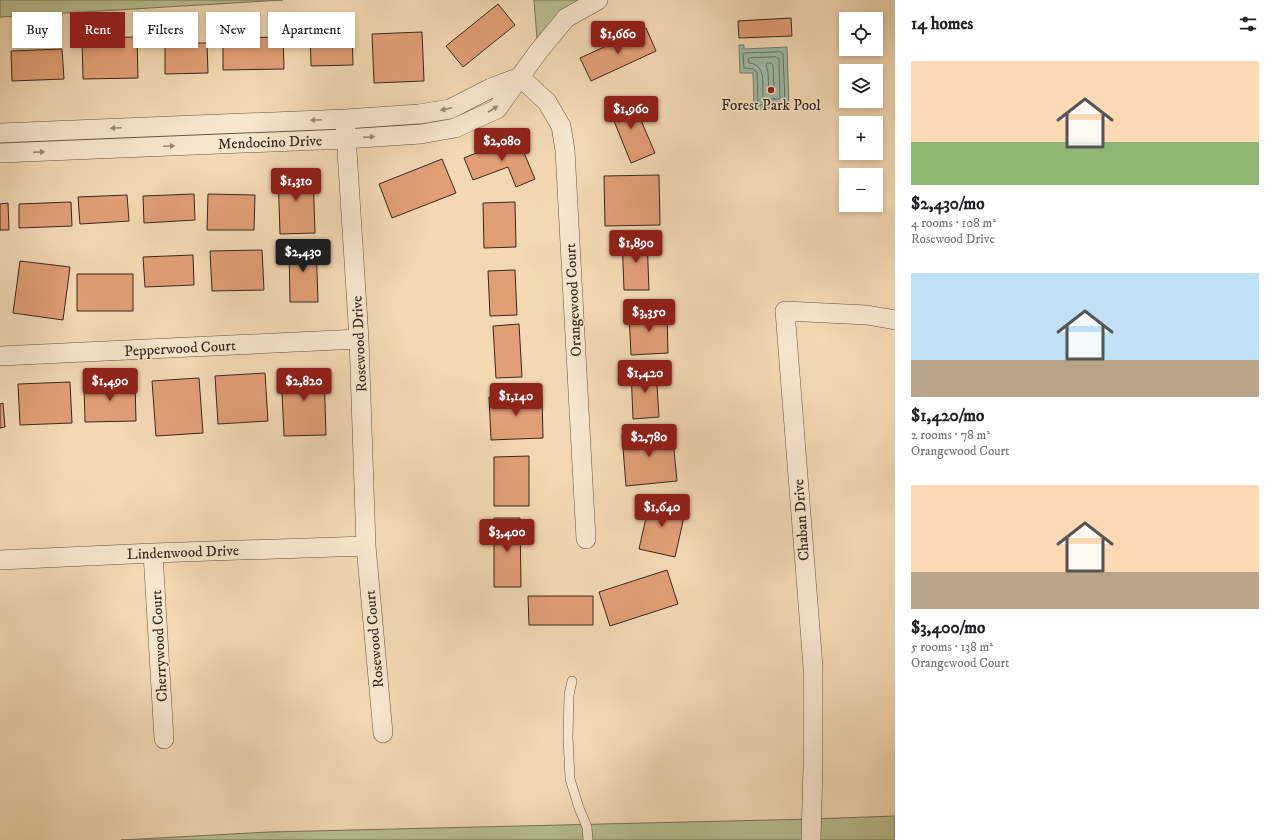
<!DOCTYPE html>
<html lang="en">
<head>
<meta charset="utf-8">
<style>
  body { margin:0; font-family:"IM FELL DW Pica",serif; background:#f2f2f2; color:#202124; height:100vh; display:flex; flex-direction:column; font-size:15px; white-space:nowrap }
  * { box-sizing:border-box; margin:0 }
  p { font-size:13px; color:#757577 }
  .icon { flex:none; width:22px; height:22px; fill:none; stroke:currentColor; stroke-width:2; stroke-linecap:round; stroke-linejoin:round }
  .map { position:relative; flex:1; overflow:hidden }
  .drawer { display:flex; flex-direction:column; background:#fff; width:380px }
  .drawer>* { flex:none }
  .guide { position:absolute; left:12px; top:12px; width:380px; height:36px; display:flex; gap:8px }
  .controls { position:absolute; left:839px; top:12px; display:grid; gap:8px }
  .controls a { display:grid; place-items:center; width:44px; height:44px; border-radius:0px; background:#fff; box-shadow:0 2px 6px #0003; font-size:20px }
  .price { position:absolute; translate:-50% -34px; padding:0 9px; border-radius:4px; background:#8f2418; color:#fff; font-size:13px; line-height:26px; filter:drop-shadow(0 1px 2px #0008) }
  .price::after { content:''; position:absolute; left:50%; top:24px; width:12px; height:9px; margin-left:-6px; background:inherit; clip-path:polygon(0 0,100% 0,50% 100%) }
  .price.on { background:#222; color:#fff }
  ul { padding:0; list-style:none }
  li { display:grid; align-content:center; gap:8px; height:212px; padding:0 16px }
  li span { display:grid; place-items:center; height:124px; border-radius:0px; color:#555 }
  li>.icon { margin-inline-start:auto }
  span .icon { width:72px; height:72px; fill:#fffc; stroke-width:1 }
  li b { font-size:17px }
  h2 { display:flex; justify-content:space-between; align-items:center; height:48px; padding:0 16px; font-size:17px }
  .chip { padding:0 14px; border-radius:0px; background:#fff; box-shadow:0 2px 6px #0003; font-size:14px; line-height:36px }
  .chip.on { background:#8f2418; color:#fff }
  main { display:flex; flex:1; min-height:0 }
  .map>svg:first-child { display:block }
  .green { fill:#b8c08f; stroke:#777458 }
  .water { fill:#9cbaa8; stroke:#738072 }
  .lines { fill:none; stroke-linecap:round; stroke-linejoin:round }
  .shore { stroke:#697164; stroke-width:1 }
  .building { fill:#e29f76; stroke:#362820 }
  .service-casing { stroke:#655445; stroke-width:10 }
  .minor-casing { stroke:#655445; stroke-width:20 }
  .service { stroke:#f7e6ce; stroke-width:9 }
  .minor { stroke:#f7e6ce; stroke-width:19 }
  .oneway { fill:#968777 }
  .poi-dot { fill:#8f2418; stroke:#f7e6ce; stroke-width:1.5 }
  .labels { text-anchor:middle; stroke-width:3; stroke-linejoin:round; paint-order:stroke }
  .poi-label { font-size:15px; fill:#362820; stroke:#f7e6ce }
  .street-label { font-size:15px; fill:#362820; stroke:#f7e6ce }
</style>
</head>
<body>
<main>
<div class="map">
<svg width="895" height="840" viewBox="0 0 895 840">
  <rect width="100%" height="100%" fill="#f3d9b3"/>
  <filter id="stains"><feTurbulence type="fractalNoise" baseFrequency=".005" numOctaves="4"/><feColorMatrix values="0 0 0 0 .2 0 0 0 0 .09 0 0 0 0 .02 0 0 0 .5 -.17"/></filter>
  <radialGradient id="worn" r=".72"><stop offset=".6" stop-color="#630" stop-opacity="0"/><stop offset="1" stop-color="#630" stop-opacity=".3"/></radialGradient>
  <!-- green -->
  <path class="green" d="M0,0H283L0,17Z
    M534,0H598L538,52Z
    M895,816V840H121L269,832L812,819Z"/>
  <!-- water -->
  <path class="water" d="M739,45H744V49L787,47L789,108L754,109L753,73H740Z"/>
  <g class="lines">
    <!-- shore -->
    <path class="shore" d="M781,52L783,54L785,103L783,104L759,105L758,103L757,72L753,69L744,68L743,54L745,53Z
      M776,57L779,59L780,98L778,99H764L763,98C762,84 767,65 749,63L748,59L750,58Z
      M768,63H771L773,65L774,91L772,93H770L769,92L768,72L766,65Z"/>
  </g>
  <!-- building -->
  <path class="building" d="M498,4L515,25L463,67L446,46Z
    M791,18L792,36L739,38L738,21Z
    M352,27L353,65L311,66L310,28Z
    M646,28L656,51L591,81L580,58Z
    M422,32L424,81L374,83L372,34Z
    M137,37L138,78L83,79L82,38Z
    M283,37L284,69L223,70V38Z
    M165,43H207L208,73L165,74Z
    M62,49L64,79L12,81L11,51Z
    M631,97L655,153L631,163L608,106Z
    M517,136L535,179L516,187L508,167L473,180L464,158Z
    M442,159L456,193L392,218L379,184Z
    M313,171L315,233L280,234L278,172Z
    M659,175L660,225L605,226L604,176Z
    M194,194L195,220L144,223L143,196Z
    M208,194L255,195L254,230H207Z
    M127,195L129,221L80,224L78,197Z
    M71,202L72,226L19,228V204Z
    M515,202L516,247L484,248L483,203Z
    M8,203L9,230H0V204Z
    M622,237H647L649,290H624Z
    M316,243L318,302H290L289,244Z
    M262,250L264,290L212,291L210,251Z
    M193,255L194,285L145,287L143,257Z
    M20,261L70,267L63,320L13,313Z
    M515,270L517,315L490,316L488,271Z
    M77,274H133V311H77Z
    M667,312L668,353L631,355L629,314Z
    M519,324L522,377L496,378L493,326Z
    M324,369L326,435L284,436L281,370Z
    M656,369L659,417L633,419L631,370Z
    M265,373L268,421L218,424L215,376Z
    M199,378L203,433L156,436L152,381Z
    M70,382L72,423L20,425L18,384Z
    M135,382L136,421L85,422L84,384Z
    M542,395L543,438L491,440L489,397Z
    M3,403L5,427L0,428V404Z
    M672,430L677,481L626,486L622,435Z
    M529,456V506H494V457Z
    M650,500L686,508L675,557L639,549Z
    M494,518H520L521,587H494Z
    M667,570L678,604L610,626L599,592Z
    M528,596H593V625H529Z"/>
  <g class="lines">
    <defs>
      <path id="service" d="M572,681L569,695L568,737L570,779L579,808L587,827L588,840"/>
      <path id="minor" d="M520,77L547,102L561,126L565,150L586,539
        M345,119L359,339L366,546L383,733
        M0,133L345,119L419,114L450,109L491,88L520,77
        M0,153L345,139L421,134L455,128L497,109L538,52L566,18L598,0
        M0,356L359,339
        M153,553L164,739
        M0,560L153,553L366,546
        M811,840L813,766V667L785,311L867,315L895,320"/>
    </defs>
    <!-- service casing -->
    <use href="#service" class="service-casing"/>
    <!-- minor casing -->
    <use href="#minor" class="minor-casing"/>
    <!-- service -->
    <use href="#service" class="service"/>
    <!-- minor -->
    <use href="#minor" class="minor"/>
  </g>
  <!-- one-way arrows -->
  <defs><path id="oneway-solid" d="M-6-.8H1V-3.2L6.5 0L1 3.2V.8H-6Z"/></defs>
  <g class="oneway">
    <use href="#oneway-solid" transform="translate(446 109) rotate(167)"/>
    <use href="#oneway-solid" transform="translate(493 109) rotate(-33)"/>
    <use href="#oneway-solid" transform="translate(316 120) rotate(178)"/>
    <use href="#oneway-solid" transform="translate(116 128) rotate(178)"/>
    <use href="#oneway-solid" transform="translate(369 137) rotate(-4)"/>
    <use href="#oneway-solid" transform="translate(169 146) rotate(-2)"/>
    <use href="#oneway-solid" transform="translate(39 152) rotate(-2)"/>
  </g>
  <!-- markers -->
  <circle class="poi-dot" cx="771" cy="90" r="4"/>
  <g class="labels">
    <!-- poi labels -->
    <g class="poi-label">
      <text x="771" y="110">Forest Park Pool</text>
    </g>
    <!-- street labels -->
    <g class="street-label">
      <text transform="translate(270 142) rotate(-2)" y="5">Mendocino Drive</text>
      <text transform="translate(573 300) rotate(-93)" y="5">Orangewood Court</text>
      <text transform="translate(359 344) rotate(-93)" y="5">Rosewood Drive</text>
      <text transform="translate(180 348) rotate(-3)" y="5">Pepperwood Court</text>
      <text transform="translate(801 520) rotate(-94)" y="5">Chaban Drive</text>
      <text transform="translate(183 552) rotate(-2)" y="5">Lindenwood Drive</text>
      <text transform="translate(374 639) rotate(-95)" y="5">Rosewood Court</text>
      <text transform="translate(159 646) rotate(-93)" y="5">Cherrywood Court</text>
    </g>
  </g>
  <rect width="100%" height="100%" filter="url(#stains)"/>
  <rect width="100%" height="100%" fill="url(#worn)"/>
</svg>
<div class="controls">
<a><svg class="icon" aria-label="locate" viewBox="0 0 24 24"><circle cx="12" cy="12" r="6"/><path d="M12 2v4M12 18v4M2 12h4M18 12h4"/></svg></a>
<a><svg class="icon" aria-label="layers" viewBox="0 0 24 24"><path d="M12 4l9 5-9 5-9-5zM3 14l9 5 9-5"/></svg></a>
<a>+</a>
<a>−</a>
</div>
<b class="price" style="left:618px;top:55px">$1,660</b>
<b class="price" style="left:631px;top:130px">$1,960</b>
<b class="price" style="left:502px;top:162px">$2,080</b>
<b class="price" style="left:296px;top:202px">$1,310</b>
<b class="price" style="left:636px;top:264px">$1,890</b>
<b class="price on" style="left:303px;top:273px">$2,430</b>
<b class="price" style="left:649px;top:333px">$3,350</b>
<b class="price" style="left:645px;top:394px">$1,420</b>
<b class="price" style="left:110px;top:402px">$1,490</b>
<b class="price" style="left:304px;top:402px">$2,820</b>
<b class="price" style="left:516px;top:417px">$1,140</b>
<b class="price" style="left:649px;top:458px">$2,780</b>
<b class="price" style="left:662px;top:528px">$1,640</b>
<b class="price" style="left:507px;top:553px">$3,400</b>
<div class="guide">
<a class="chip">Buy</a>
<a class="chip on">Rent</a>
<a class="chip">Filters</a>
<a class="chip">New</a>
<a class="chip">Apartment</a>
</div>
</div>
<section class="drawer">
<h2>14 homes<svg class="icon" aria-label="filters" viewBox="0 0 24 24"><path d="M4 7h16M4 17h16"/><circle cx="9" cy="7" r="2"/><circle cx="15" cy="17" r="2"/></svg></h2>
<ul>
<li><span style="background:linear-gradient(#ffd9b3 65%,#8fb573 0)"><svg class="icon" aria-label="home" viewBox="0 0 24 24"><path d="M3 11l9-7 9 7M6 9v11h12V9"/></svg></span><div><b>$2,430/mo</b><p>4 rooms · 108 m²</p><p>Rosewood Drive</p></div></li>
<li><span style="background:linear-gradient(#bfe0f5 70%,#b9a48a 0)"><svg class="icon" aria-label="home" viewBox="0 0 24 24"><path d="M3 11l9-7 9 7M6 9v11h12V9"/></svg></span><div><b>$1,420/mo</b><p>2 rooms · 78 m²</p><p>Orangewood Court</p></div></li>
<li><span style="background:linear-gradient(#ffd9b3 70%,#b9a48a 0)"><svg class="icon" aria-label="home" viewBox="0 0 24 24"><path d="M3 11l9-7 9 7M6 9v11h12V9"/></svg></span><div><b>$3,400/mo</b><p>5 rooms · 138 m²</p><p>Orangewood Court</p></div></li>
</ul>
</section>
</main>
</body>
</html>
